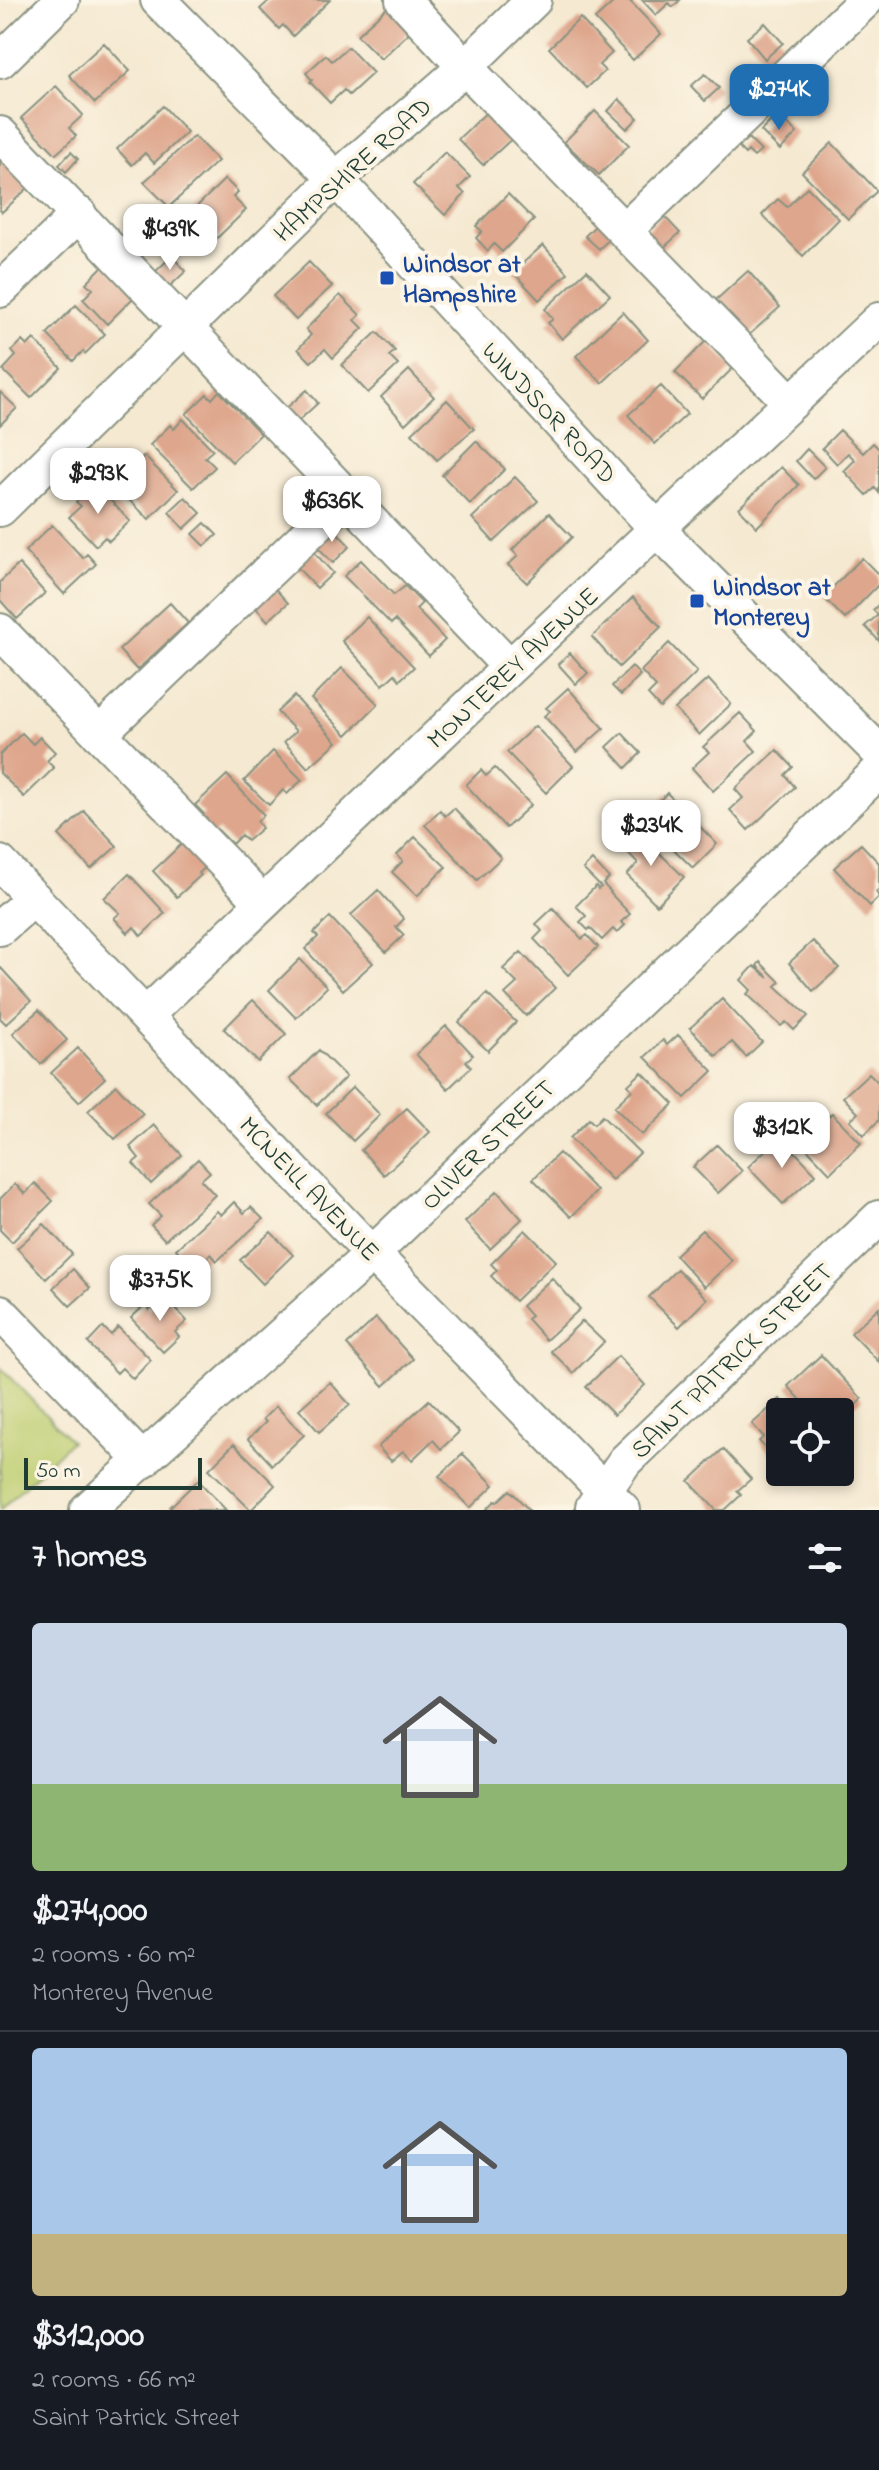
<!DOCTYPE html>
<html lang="en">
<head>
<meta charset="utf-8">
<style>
  body { margin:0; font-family:"Indie Flower",sans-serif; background:#242831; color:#f1f3f6; height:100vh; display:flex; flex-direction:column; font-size:30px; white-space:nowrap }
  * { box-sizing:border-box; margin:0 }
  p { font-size:26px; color:#9ea1a6 }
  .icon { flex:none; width:44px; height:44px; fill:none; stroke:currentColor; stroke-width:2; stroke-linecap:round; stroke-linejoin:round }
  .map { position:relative; height:1510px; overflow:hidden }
  .details { display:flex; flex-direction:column; background:#171b24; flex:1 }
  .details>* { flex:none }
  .tools { position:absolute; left:766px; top:1398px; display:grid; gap:16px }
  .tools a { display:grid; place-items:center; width:88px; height:88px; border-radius:8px; background:#171b24; box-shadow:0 4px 12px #0003; font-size:40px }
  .scale { position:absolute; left:24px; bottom:20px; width:178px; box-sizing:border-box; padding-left:8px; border:4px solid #1f3d34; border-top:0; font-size:22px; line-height:28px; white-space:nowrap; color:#1f3d34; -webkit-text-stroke:6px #fcf5e5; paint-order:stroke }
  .price { position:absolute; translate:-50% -68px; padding:0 18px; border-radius:16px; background:#fff; color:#222; font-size:26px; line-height:52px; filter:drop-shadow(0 2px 4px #0008) }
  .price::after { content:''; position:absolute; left:50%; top:48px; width:24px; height:18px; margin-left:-12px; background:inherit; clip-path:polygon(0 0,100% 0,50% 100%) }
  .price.selected { background:#1f6fb2; color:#fff }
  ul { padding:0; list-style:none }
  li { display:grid; align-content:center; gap:16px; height:424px; padding:0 32px }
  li+li { border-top:2px solid #363941 }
  li span { display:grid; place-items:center; height:248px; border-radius:8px; color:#555 }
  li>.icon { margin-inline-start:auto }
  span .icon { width:144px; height:144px; fill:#fffc; stroke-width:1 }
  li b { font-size:34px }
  h2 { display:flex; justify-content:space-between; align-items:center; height:96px; padding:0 32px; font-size:34px }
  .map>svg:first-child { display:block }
  .green { fill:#bdcd6f; stroke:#6e8552; stroke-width:2 }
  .building { fill:#dea68c }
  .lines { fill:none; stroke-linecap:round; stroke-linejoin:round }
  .minor-casing { stroke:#8a9382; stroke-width:38 }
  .minor { stroke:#fff; stroke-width:34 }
  .transit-dot { fill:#1a4fb4; stroke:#fcf5e5; stroke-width:3 }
  .labels { text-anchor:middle; stroke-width:8; stroke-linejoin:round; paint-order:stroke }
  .street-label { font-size:26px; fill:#1f3d34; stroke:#fcf5e5 }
  .transit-label { font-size:26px; font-weight:bold; fill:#164399; stroke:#fcf5e5; text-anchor:start }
</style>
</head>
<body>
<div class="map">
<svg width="879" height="1510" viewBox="0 0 879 1510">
  <rect width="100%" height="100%" fill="#fcf5e5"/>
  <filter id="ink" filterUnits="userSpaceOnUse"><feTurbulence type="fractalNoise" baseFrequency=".0125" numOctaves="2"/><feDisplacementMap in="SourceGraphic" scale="16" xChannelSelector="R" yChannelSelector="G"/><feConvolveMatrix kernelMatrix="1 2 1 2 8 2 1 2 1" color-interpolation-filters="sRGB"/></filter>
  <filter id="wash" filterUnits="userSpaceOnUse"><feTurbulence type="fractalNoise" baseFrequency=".006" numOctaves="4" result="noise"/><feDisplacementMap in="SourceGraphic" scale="32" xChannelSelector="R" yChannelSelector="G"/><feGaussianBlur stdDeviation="1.8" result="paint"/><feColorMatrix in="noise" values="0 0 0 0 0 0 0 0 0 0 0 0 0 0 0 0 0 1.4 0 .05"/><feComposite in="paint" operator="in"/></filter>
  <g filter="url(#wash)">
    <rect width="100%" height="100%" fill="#f5e9d1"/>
    <!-- green -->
    <path class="green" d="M0,1367L71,1441L0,1510Z"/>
    <g id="blocks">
      <!-- building -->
      <path class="building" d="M270,0H330L293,36L283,25L279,29L260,9Z
        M616,0H629L661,34L633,60L595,19Z
        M642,0H680L673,7L669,3L656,15Z
        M392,3L415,27L381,59L357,35Z
        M580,18L612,53L599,65L605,71L587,88L549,48Z
        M765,23L783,43L765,59L747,38Z
        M104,43L130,71L95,103L69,75Z
        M348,47L373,73L349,95L344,90L330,103L310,82L312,80L306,73L326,55L332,61Z
        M705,74L719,88L705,101L691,86Z
        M813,76L827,92L818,101L826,108L817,116L796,93Z
        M56,86L83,115L69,128L76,136L56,154L21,118Z
        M619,99L638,118L627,129L608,111Z
        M163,106L187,132L154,163L145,153L132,165L117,149Z
        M490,109L515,136L483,165L458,139Z
        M595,111L629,145L599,175L564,142Z
        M778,114L797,133L780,150L761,131Z
        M194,136L218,161L169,207L144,182Z
        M748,138L761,151L754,157L748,151L745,154L738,147Z
        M832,143L877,191L848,219L802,172Z
        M71,152L78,159L66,172L59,165Z
        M445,152L470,177L459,188L465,194L445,215L413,184Z
        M0,156L29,187L2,212L0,210Z
        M225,179L238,192L233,197L246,210L213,242L187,216Z
        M807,187L839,219L803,256L762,215L778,199L787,207Z
        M508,194L534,220L502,252L494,244L488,251L476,238L482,231L476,226Z
        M663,215L680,233L661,250L644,233Z
        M602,219L616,233L599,249L585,236Z
        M543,245L568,273L539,300L513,272Z
        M172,256L186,271L168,288L154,273Z
        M309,262L332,286L296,320L273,296Z
        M106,263L137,294L107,324L83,299L93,289L86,283Z
        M587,270L610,295L562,339L548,323L553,319L545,309Z
        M748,271L780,307L749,335L716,300Z
        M340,295L360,315L355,320L363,328L333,358L325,349L311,362L298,349L311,335L306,329Z
        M76,305L105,334L85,354L83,351L73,361L47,334Z
        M623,312L648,340L602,383L576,356Z
        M377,332L395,351L389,356L398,365L368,393L342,365Z
        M34,339L61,368L31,398L3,370L16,356L12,351L22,341L27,346Z
        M706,341L733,368L702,399L675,372Z
        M409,370L434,397L405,424L381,397Z
        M661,386L687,414L655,444L628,415Z
        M307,390L318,403L295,424L283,411Z
        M219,391L261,434L232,462L186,414L207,394L212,399Z
        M0,392L17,408L0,425Z
        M447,400L474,429L437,460L412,433Z
        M183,419L213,450L205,457L215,467L193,488L150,445L170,425L174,429Z
        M840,430L863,453L873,443L879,449V493L875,488L867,495L844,471L855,460L848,453L837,464L822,448Z
        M476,441L505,469L470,504L442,475Z
        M807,449L825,467L813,479L796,461Z
        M144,456L178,490L149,519L129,500L135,494L121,479Z
        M781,467L799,485L757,527L739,508Z
        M315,475L331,491L319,504L303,488Z
        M515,477L538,501L494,542L472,518Z
        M95,484L130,521L109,541L105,537L96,546L69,517L81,506L76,502Z
        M185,497L201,513L184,529L169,512Z
        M549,513L572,537L527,583L508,565L518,556L512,550Z
        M205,523L217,535L205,546L193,534Z
        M52,525L83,558L87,554L96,564L64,594L25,551Z
        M331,526L350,546L333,563L313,542Z
        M307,544L333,573L317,588L290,560Z
        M862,558L879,575V584L845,619L823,597Z
        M361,560L394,595L405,586L422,603L416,609L445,640L429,656L395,620L391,624L344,576Z
        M19,564L45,593L17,619L0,600V582Z
        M269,582L288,603L268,621L249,600Z
        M633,597L661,627L619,667L592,637Z
        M170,603L188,623L137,670L119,650Z
        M879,604V641L865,626L878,615L873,610Z
        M367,617L414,667L400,680L395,674L383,685L342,641Z
        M669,643L697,672L660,708L648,695L656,687L641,671Z
        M570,653L588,673L576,684L558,664Z
        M632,667L640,675L621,695L612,686Z
        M342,668L378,704L347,735L311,699Z
        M708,679L731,704L699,735L675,709Z
        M568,688L604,728L577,752L544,716L550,711L546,708Z
        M294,696L337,742L308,768L284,742L296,731L277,712Z
        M740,713L757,731L747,741L756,751L713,791L692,768L709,752L703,747Z
        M535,726L573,766L546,793L507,752Z
        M22,733L33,744L40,737L55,752L47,761L54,768L24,797L0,773V755Z
        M622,733L641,753L626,768L607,747Z
        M777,750L793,767L785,775L795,787L748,830L730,810L743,798L735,789Z
        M273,751L302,780L287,794L283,790L269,805L244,781Z
        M495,768L531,805L506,828L466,785L481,770L486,776Z
        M227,775L264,815L257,821L262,828L247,841L241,835L232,844L218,830L210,838L195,823L204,814L195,805Z
        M667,793L717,844L693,868L654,830L664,820L652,808Z
        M454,808L501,858L477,880L425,825L440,810L445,816Z
        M84,811L117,846L91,869L59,835Z
        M635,829L684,877L657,905L627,875L638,863L620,844Z
        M415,837L446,867L417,896L392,872L403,861L397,855Z
        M185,841L208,865L199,873L201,875L177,897L153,871Z
        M861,844L879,863V889L876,892L879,897L870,906L834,868Z
        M592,860L609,878L603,884L611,892L610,893L630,914L621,922L625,925L617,933L613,929L602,940L590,928L588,930L580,922L586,916L576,906L596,886L598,889L601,887L583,869Z
        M129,874L165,913L141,936L134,927L128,933L114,918L120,913L104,898Z
        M378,890L404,919L396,927L404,935L386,952L351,915Z
        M553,908L582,939L587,935L598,947L568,975L534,939L542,931L536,924Z
        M330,917L373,963L343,990L305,949L318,937L314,933Z
        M813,941L839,968L813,991L789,963Z
        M521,952L555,988L526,1016L505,994L517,983L503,969Z
        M300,959L327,987L296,1018L269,990Z
        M760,962L780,982L776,986L808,1016L794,1030L786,1022L781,1026L747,994L751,990L741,980L754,966L769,978L757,966Z
        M0,967L31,1001L6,1024L0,1018Z
        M487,994L516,1022L488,1051L459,1022Z
        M722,999L762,1042L746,1057L732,1042L716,1056L690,1028Z
        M253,1000L286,1034L258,1062L224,1029Z
        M39,1010L67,1040L41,1064L13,1033Z
        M446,1026L473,1055L466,1061L471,1067L448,1089L416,1054Z
        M678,1035L713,1071L685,1098L645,1057L663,1040L667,1045Z
        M78,1048L105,1078L79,1102L51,1073Z
        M319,1050L346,1077L317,1105L290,1079Z
        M642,1072L674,1104L642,1135L614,1107L632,1090L628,1085Z
        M869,1073L879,1083V1120L864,1135L850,1120L858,1113L843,1097Z
        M116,1085L143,1114L115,1139L88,1111Z
        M353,1087L380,1115L353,1141L326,1113Z
        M407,1108L430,1132L384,1175L361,1150Z
        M832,1113L861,1143L830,1173L796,1137L817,1118L822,1122Z
        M602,1116L640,1153L612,1180L570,1138L589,1119L594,1124Z
        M154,1125L182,1155L151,1184L133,1163L139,1158L130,1147Z
        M780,1136L816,1174L783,1204L748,1167Z
        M717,1145L742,1171L718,1193L693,1167Z
        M559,1153L597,1191L571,1217L533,1179Z
        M198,1159L210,1172L201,1180L215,1195L165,1240L151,1225L161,1216L149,1204Z
        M35,1183L53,1201L12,1242L0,1230V1199L15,1184L25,1194Z
        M497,1191L522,1219L490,1249L465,1222Z
        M234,1202L244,1213L251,1207L263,1219L217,1261L211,1254L194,1269L176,1249L217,1211L221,1215Z
        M44,1224L72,1254L46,1279L17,1248Z
        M525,1230L556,1261L515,1301L491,1276L497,1270L491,1264Z
        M702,1230L732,1261L704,1287L675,1255Z
        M271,1232L293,1255L263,1284L240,1260Z
        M73,1269L90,1288L70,1306L53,1288Z
        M677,1269L707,1299L679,1327L649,1297Z
        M552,1278L580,1309L546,1340L527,1319L531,1316L522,1306Z
        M164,1296L187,1321L175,1332L179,1337L163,1352L131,1318L145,1305L149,1310Z
        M879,1307V1362L851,1333Z
        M376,1318L413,1359L384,1386L347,1345Z
        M582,1321L604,1342L573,1373L551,1351Z
        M103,1327L111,1335L118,1327L151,1360L133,1379L122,1368L117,1373L88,1343Z
        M821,1355L862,1399L846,1414L854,1423L840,1436V1412H812L788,1386Z
        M618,1356L645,1385L614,1415L586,1387Z
        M330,1382L350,1405L319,1432L299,1409Z
        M780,1399L792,1412H780V1464L759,1441L764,1437L752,1424Z
        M429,1400L459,1432L441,1449L433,1440L412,1460L403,1451L391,1461L378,1447Z
        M276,1406L304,1435L272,1465L248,1439L266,1422L263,1419Z
        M234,1444L275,1485L251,1510L209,1469Z
        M723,1449L751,1479L737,1491L741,1495L725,1510H716L689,1481Z
        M463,1454L494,1485L470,1508L439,1476Z
        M198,1480L226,1510H173L170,1507Z
        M510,1490L529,1510H486L495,1501L497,1502Z"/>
    </g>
  </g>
  <g filter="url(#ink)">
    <use href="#blocks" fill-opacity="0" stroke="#8a9382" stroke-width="2"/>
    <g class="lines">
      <defs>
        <path id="minor" d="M158,0L336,179L658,530L879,752
          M403,0L465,67L791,403
          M0,61L62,0
          M0,134L510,667
          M624,231L866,0
          M0,290L79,214
          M0,509L336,179L465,67L534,0
          M0,631L263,903
          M99,734L347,496
          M0,863L357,1238L623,1510
          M0,928L34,898
          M146,1015L510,667L879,320
          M0,1312L143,1461
          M593,1507L625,1461L879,1218
          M87,1510L373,1253L879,771"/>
      </defs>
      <!-- minor casing -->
      <use href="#minor" class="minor-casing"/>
      <!-- minor -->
      <use href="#minor" class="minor"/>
    </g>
  </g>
  <!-- markers -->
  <g class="transit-dot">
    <rect x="379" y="270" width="16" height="16" rx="4"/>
    <rect x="689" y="593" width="16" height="16" rx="4"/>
  </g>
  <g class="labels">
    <!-- street labels -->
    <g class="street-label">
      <text transform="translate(352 169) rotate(-42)" y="9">HAMPSHIRE ROAD</text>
      <text transform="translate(550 412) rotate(47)" y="9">WINDSOR ROAD</text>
      <text transform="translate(512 667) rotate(-43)" y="9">MONTEREY AVENUE</text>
      <text transform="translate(487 1144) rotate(-44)" y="9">OLIVER STREET</text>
      <text transform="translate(310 1188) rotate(46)" y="9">MCNEILL AVENUE</text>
      <text transform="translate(731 1360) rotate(-44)" y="9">SAINT PATRICK STREET</text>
    </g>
    <!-- transit labels -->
    <g class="transit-label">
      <text x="403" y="272">Windsor at<tspan x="403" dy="30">Hampshire</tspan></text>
      <text x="713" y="595">Windsor at<tspan x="713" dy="30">Monterey</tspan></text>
    </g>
  </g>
</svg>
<div class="tools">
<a><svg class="icon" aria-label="locate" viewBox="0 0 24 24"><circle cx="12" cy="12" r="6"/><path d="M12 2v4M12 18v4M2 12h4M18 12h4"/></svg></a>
</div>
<div class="scale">50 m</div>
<b class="price selected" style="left:779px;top:132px">$274K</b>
<b class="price" style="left:170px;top:272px">$439K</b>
<b class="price" style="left:98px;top:516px">$293K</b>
<b class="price" style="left:332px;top:544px">$636K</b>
<b class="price" style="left:651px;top:868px">$234K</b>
<b class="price" style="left:782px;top:1170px">$312K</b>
<b class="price" style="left:160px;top:1323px">$375K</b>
</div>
<section class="details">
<h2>7 homes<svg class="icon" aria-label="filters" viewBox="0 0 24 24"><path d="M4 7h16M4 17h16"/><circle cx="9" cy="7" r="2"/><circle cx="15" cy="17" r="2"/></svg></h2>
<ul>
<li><span style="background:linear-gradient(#c9d6e8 65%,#8fb573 0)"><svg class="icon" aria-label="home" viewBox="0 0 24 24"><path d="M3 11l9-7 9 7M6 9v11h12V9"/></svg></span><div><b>$274,000</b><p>2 rooms · 60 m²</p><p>Monterey Avenue</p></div></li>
<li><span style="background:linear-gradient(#a9c7e8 75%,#c2b280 0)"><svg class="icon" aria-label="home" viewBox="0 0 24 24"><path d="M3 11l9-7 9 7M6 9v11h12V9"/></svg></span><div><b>$312,000</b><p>2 rooms · 66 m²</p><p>Saint Patrick Street</p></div></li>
</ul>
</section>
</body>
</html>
